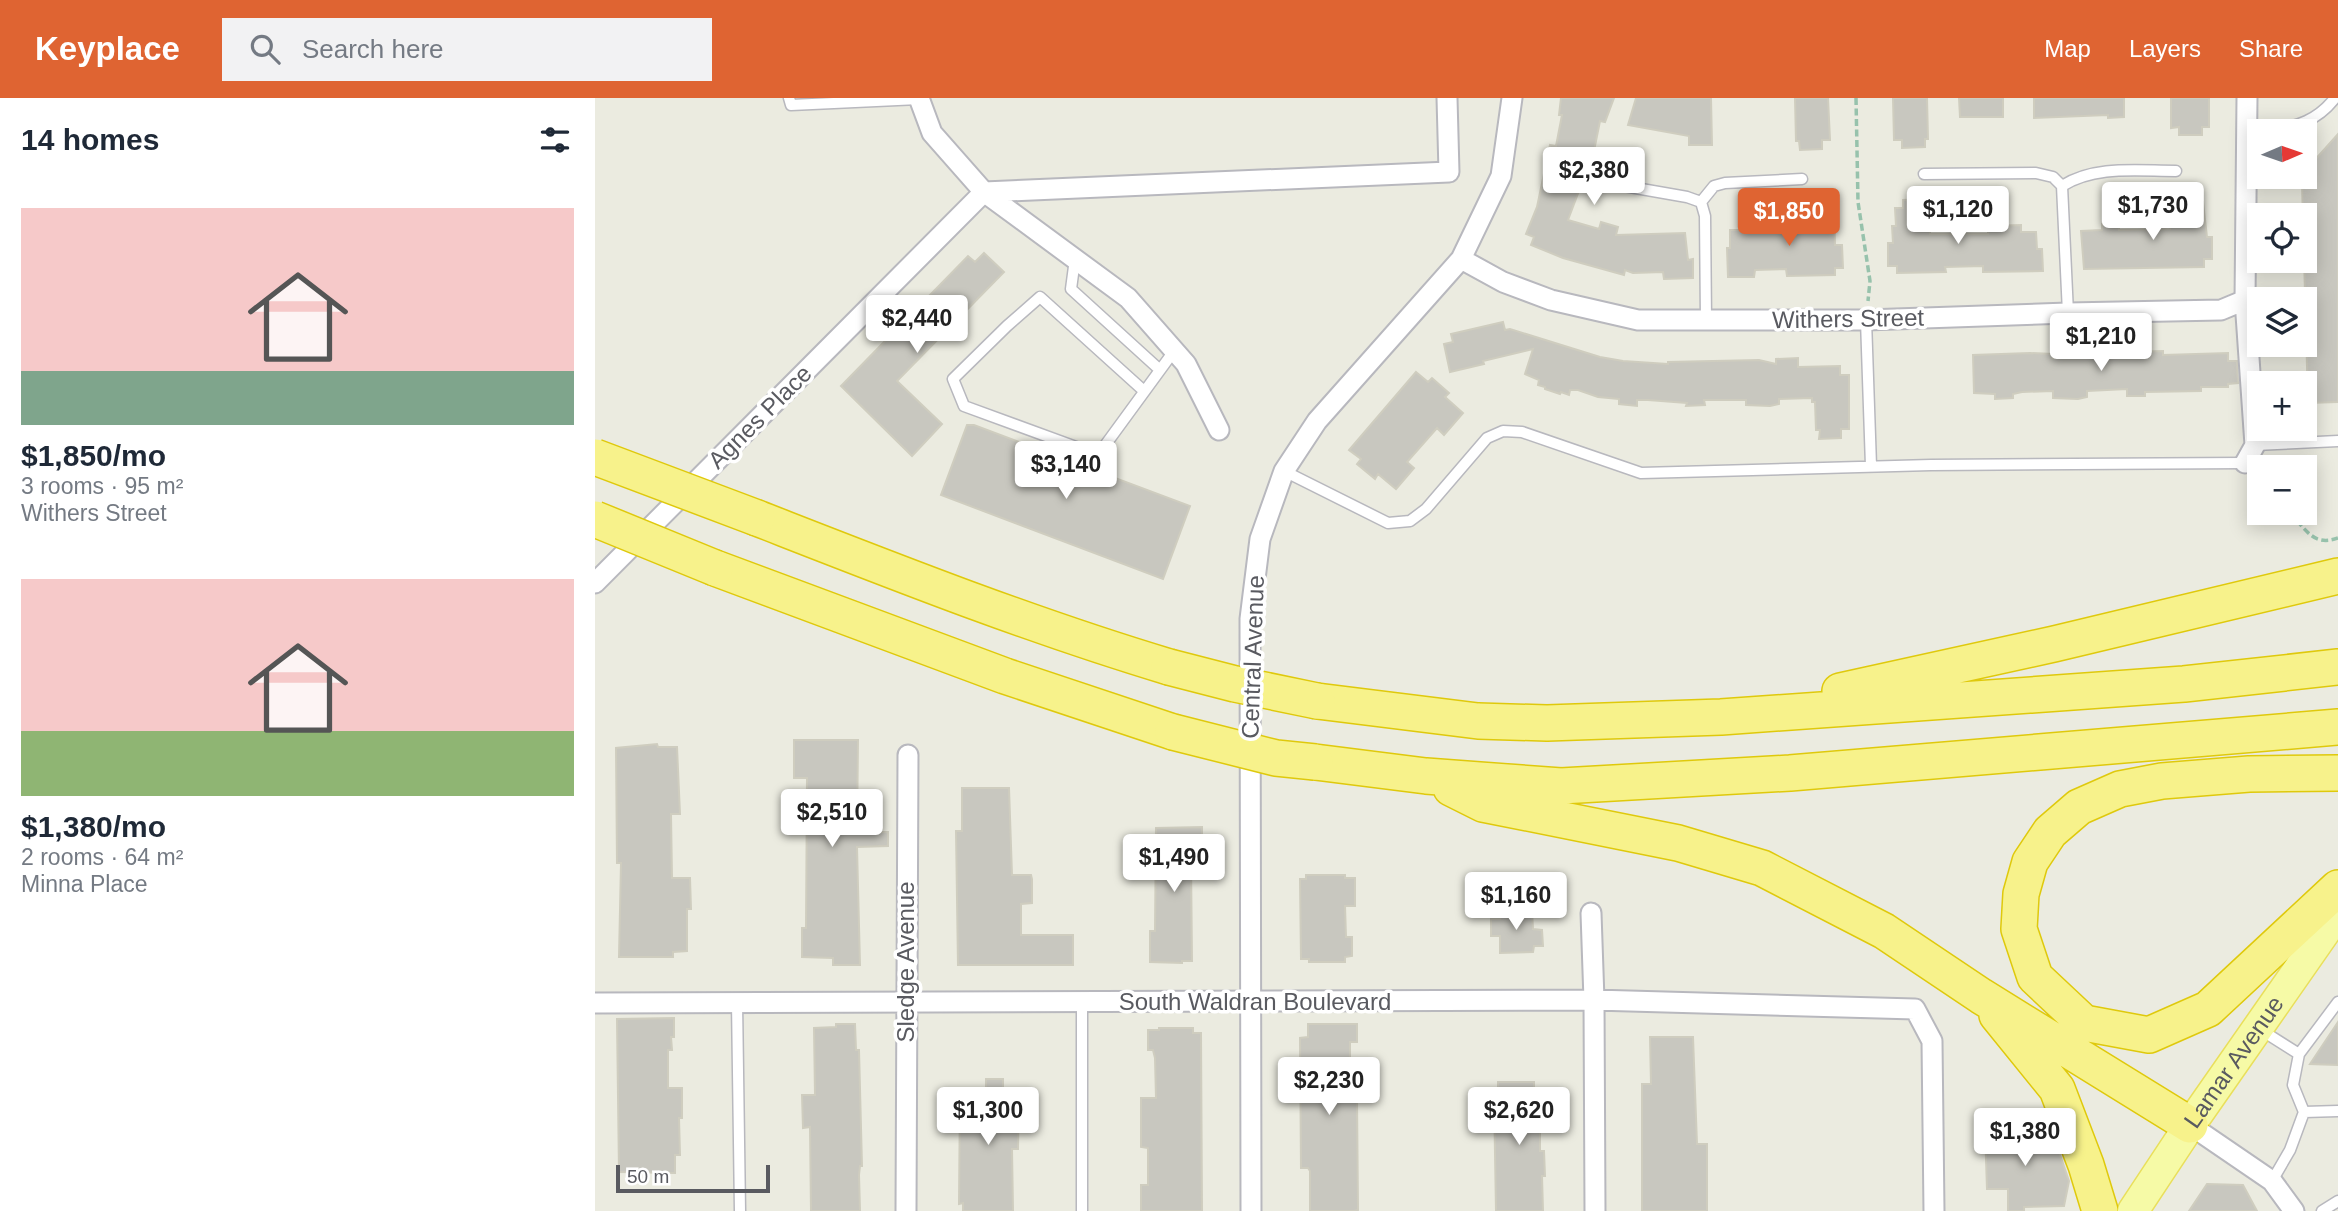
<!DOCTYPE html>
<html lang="en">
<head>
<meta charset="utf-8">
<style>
  body { margin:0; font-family:Helvetica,sans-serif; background:#f2f2f3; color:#1f2937; height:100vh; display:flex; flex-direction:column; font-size:26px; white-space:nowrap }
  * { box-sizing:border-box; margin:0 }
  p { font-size:23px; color:#747a83 }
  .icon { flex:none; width:38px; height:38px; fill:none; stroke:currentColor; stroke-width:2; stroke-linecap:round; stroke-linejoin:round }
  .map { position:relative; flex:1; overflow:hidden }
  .panel { display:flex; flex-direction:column; background:#fff; width:595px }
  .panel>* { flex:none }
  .needle { width:46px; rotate:88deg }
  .controls { position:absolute; left:1652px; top:21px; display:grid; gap:14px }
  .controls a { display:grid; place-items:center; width:70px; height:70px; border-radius:0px; background:#fff; box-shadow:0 4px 18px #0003; font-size:35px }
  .scale { position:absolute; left:21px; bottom:18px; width:154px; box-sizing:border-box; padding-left:7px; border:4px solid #595a60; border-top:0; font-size:19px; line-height:24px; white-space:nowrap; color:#595a60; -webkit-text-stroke:5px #fff; paint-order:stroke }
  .price { position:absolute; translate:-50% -60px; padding:0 16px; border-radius:7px; background:#fff; color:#222; font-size:23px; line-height:46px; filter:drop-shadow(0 2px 4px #0008) }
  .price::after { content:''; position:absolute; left:50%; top:42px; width:21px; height:16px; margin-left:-10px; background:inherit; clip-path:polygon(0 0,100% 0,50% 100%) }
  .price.selected { background:#df6432; color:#fff }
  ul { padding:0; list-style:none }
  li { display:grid; align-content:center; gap:14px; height:371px; padding:0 21px }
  li span { display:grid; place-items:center; height:217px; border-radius:0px; color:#555 }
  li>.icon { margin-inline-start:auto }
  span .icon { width:126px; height:126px; fill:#fffc; stroke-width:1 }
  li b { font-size:30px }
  h2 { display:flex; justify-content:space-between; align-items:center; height:84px; padding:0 21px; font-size:30px }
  header { display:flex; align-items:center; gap:42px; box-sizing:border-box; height:98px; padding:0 35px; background:#df6432; color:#fff }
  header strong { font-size:33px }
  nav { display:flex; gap:38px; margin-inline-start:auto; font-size:24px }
  .search { width:490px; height:63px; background:#f2f2f3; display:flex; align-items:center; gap:18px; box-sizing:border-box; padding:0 24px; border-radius:0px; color:#747a83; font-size:26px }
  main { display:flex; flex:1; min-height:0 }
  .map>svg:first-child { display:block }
  .building { fill:#c8c7bf; stroke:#cfcdbf; stroke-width:2 }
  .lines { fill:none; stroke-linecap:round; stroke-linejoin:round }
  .service-casing { stroke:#b8b8be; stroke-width:13 }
  .minor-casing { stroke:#b8b8be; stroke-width:23 }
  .primary-casing { stroke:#e9df5b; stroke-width:33 }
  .motorway-casing { stroke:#dfc90c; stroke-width:38 }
  .path { stroke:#97c2ac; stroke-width:3.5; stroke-dasharray:7 3.5; stroke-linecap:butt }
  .service { stroke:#fff; stroke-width:10 }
  .minor { stroke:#fff; stroke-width:19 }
  .primary { stroke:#f6faa6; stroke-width:30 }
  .motorway { stroke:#f7f28b; stroke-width:35 }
  .motorway-bridge-casing { stroke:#dfc90c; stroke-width:38; stroke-linecap:butt }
  .motorway-bridge { stroke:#f7f28b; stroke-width:35 }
  .labels { text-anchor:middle; stroke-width:7; stroke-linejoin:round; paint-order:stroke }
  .street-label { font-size:24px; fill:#595a60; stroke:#fff }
</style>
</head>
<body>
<header>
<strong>Keyplace</strong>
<div class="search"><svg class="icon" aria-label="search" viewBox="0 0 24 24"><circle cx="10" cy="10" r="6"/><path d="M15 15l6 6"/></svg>Search here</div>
<nav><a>Map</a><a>Layers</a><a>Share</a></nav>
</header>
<main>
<section class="panel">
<h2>14 homes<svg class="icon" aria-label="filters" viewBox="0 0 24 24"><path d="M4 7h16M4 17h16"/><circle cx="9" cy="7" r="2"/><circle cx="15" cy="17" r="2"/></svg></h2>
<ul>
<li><span style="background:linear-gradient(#f6c9c9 75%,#7fa58c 0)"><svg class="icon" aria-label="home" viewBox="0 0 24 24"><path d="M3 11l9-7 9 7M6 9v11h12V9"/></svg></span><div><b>$1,850/mo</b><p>3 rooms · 95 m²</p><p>Withers Street</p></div></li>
<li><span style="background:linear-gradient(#f6c9c9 70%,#8fb573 0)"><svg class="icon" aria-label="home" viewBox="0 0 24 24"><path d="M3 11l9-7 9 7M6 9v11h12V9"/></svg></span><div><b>$1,380/mo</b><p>2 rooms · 64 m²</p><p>Minna Place</p></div></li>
</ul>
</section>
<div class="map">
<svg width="1743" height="1113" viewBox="0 0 1743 1113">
  <rect width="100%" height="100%" fill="#ebebe0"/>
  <!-- building -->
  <path class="building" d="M966,0H1019L1010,24L1005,23L999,53L973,122L1004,131L1006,124L1023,129L1021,137L1090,135L1093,162L1098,161V180L1069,181L1068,174L1038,175L1030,172L1029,177L968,160L936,147L939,139L931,136L942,109L955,47L961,48L967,17H964Z
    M1041,0H1116L1117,47H1094V38L1033,27Z
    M1200,0H1233L1235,42H1227V51L1205,52L1204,43H1201Z
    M1298,0H1332L1333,41H1330V49L1307,50V42H1299Z
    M1364,0H1408V19H1365Z
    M1439,0H1529V19L1513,20V17L1439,20Z
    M1576,0H1614V29H1607V37H1584V29L1576,30Z
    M1743,36V304L1713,305L1707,86L1710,83V73Z
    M1577,96H1600L1601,104H1608L1612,139H1617V161H1609V169L1489,171L1486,133L1507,132V126L1524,125V132L1575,131L1574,104H1577Z
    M1331,101V110L1335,109V136H1393V128L1426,127V134H1441L1442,151H1447L1448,173L1388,174V168L1350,169L1351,174L1302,175V168H1293V145H1298L1297,128H1301L1300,110H1308V102Z
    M1231,104V112H1239L1240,147H1247L1248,170H1240V177L1192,178L1191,171L1160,172L1159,179H1133L1132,150H1135V132H1151V134L1206,133V113H1209L1208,105Z
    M389,155L409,174L302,283L347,326L317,358L246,288L373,158L380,164Z
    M908,224L910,232L915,231L1005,259L1028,263L1073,266V264L1164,262L1181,266V261L1203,260V269L1245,268V277H1254V331H1246V340L1224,341L1225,332H1221L1220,304H1217V300L1184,301V306L1175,308L1151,307V302H1109L1110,307L1091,308L1092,305L1053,302H1042V308L1024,306V301L1003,299L983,292H975L974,297L966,294L965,296L950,291V289L943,287L944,282L930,276L938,251L888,263L889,266L855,274L849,246L858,244L856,236Z
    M1568,253V257L1633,255V263H1642L1643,285L1633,286V289H1606V293L1550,294V298H1532V291L1492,293V299L1483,301L1458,300V293L1427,294L1418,296V300L1400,301V296L1379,295L1378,257L1435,255L1458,256V260L1489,259V255Z
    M821,274L833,284L837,280L854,295L850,299L868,315L849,337L842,330L812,364L819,370L801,391L783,376L780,381L762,366L766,361L754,352Z
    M372,327H379L595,408L568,481L346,397Z
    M199,642H263L262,734H293V748L262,749L265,867H238V860L207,859V830H211L212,680H199Z
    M62,646L63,649H82L85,716H76L77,780H95L96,811H92V853L78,854V859H24L26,765H22L21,650Z
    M367,690H414L417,777H436L437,781V805L426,806V837H478V867H363L361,733H367Z
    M607,729V762H596L597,863H587V865L555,864V833H560L561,730Z
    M711,777H750V780H760V808H750L751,839H757V858L750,859V864H714V861H706L705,781H711Z
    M905,812H937L938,831L947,832L948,848H939L938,854L905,855V838H896V821H905Z
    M79,920V939H76L77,952H73V990H87V1020H84L85,1057H80V1075L24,1074L22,921Z
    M1743,924V967L1715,966Z
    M241,926H260L261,952H264L267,1068H265L264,1077L265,1113H216L215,1029L208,1030L207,997H220L219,930L241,929Z
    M713,926H762V944H755V991H758V1001H762L763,1112L759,1113H715V1073L713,1070H706L705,940L713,939Z
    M564,930H598V935H606L607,1113H546V1087H553V1050L546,1049V1000H561L560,960L558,952H553V932H564Z
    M1055,939H1098L1102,1046H1112V1113H1047V986H1056Z
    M391,981H408V990H417V999H424L423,1051H417L418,1113H368V1105L364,1106L365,994H371V990H391Z
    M903,984H939V991H948V1022H945V1053H949L950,1078H947L948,1113H901L899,998H903Z
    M1419,1030L1448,1031L1450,1051H1463L1474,1083L1469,1108L1429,1109V1113H1413V1091H1392L1390,1031Z
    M1612,1086L1648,1087L1662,1113H1594Z"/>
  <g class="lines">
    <defs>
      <path id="service" d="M194,0L196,7L324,1
        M1675,33C1702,29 1723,22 1740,0
        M1329,76L1441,75L1458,79L1467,88L1473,215
        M1012,85L1092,99L1106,104L1110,118L1111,222
        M1467,88C1500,67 1542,73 1581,73
        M1106,104L1119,88L1130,85L1207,81
        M480,161L476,191L565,272
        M1271,222L1276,368
        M549,293L445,199L412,228L358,281L369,308L503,357L579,253
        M1660,347L1743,343
        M689,373L793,425L815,423L831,411L892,340L908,333L927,334L1046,375L1336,367L1650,365
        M142,904L145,1113
        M487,904V1113
        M1666,932L1704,956L1698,987L1709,1014L1743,1013
        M1704,956L1743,904
        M1677,1083L1695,1052L1709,1014
        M1727,1113L1743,1103"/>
      <path id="minor" d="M324,0L337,35L389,94L533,200L591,266L624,332
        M389,94L854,74L852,0
        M866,161L908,184L956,202L1043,222H1271L1473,215L1626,212L1650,202
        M1650,365L1660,347L1650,202L1652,0
        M0,485L389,94
        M996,815L999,902L1000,1113
        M0,905L999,902L1320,911L1337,943L1339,1113
        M1595,1027L1677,1083L1699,1113
        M311,1113L313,657
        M656,1113L655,521L665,441L689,373L722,323L866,161L906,78L917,0"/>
      <g id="primary">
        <path id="s1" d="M1538,1113L1595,1027L1743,815"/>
      </g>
      <path id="motorway" d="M162,420C298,473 434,527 574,569
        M120,470L410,578L578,634
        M1245,593L1459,546L1743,478
        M722,603L883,623L952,625L1126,619L1589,586L1743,569
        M720,664L831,678L966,688L1195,675L1743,629
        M1743,675L1654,676L1567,683L1525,691L1484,709L1455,734L1435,764L1426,796L1424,831L1440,879L1489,925L1554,937L1613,911L1743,790
        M856,690L888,706L1083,745L1167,770L1289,833L1386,898L1595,1027
        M1402,917L1462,991L1491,1067L1505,1113"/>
    </defs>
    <!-- service casing -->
    <use href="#service" class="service-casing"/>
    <!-- minor casing -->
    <use href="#minor" class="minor-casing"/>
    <!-- primary casing -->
    <use href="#primary" class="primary-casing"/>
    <!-- motorway casing -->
    <use href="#motorway" class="motorway-casing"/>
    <!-- path -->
    <path class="path" d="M1261,0L1263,104L1275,183L1273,203
      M1680,359V369
      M1695,415C1711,431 1718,449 1743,440"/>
    <!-- service -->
    <use href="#service" class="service"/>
    <!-- minor -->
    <use href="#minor" class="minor"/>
    <!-- primary -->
    <use href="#primary" class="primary"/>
    <!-- motorway -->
    <use href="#motorway" class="motorway"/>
    <defs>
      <path id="motorway-bridge" d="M0,359L162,420
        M0,421L120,470
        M574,569L640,586L722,603
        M578,634L681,660L720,664"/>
    </defs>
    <!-- motorway-bridge casing -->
    <use href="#motorway-bridge" class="motorway-bridge-casing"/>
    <!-- motorway-bridge -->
    <use href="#motorway-bridge" class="motorway-bridge"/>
  </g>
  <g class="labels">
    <!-- street labels -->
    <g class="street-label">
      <text transform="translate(1253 221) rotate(-1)" y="8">Withers Street</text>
      <text transform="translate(165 319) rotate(-45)" y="8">Agnes Place</text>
      <text transform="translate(658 559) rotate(-88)" y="8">Central Avenue</text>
      <text transform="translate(311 864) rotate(-90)" y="8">Sledge Avenue</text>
      <text x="660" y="912">South Waldran Boulevard</text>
      <text dy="8" stroke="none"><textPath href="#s1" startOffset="180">Lamar Avenue</textPath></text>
    </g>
  </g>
</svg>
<div class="controls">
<a><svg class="needle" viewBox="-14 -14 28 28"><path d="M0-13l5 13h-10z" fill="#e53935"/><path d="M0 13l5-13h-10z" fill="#747a83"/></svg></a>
<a><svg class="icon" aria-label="locate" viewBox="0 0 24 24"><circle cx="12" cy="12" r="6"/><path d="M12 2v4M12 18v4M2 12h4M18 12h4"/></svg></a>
<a><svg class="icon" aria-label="layers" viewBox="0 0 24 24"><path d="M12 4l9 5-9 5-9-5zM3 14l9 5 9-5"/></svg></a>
<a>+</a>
<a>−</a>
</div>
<div class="scale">50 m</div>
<b class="price" style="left:999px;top:109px">$2,380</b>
<b class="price" style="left:1558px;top:144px">$1,730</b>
<b class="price" style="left:1363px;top:148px">$1,120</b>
<b class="price selected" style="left:1194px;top:150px">$1,850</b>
<b class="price" style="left:322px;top:257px">$2,440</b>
<b class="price" style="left:1506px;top:275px">$1,210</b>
<b class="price" style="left:471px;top:403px">$3,140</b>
<b class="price" style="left:237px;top:751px">$2,510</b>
<b class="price" style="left:579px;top:796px">$1,490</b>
<b class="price" style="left:921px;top:834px">$1,160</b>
<b class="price" style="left:734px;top:1019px">$2,230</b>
<b class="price" style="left:393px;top:1049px">$1,300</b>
<b class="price" style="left:924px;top:1049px">$2,620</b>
<b class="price" style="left:1430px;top:1070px">$1,380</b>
</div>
</main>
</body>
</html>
